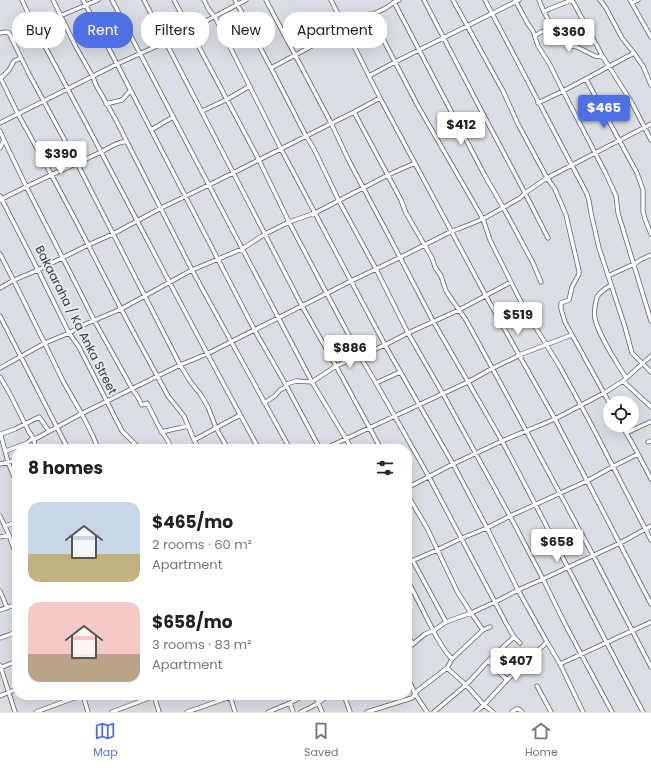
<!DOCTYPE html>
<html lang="en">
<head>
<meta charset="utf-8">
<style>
  body { margin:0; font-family:Poppins,sans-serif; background:#f6f6f6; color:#222; height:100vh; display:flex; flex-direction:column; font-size:15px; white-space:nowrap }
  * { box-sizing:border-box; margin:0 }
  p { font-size:13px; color:#767676 }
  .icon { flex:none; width:22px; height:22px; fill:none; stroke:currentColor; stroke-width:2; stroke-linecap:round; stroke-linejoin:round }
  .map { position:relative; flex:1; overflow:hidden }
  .side { position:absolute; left:12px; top:444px; width:400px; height:256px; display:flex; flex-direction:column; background:#fff; border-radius:16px; box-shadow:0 4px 16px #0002 }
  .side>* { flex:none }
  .banner { position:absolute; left:12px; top:12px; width:400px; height:36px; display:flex; gap:8px }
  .controls { position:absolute; left:603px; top:396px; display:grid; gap:8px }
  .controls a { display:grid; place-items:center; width:36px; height:36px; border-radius:50%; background:#fff; box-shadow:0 4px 16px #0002; font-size:20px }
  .price { position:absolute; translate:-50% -34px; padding:0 9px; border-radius:4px; background:#fff; color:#222; font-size:13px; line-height:26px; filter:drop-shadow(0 1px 2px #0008) }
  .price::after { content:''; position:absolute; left:50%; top:24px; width:12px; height:9px; margin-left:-6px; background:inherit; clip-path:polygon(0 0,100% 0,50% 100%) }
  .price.active { background:#4e70e4; color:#fff }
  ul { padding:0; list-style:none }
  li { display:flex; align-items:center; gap:12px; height:100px; padding:0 16px }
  li span { display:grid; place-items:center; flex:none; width:112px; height:80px; border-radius:12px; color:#555 }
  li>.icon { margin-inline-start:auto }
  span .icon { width:48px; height:48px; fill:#fffc; stroke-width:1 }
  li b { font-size:17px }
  h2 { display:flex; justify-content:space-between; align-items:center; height:48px; padding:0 16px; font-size:17px }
  .tag { padding:0 14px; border-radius:16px; background:#fff; box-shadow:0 4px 16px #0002; font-size:14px; line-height:36px }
  .tag.active { background:#4e70e4; color:#fff }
  .menu { display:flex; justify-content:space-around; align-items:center; height:56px; border-top:1px solid #e0e0e0; background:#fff; font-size:11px; color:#767676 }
  .menu a { display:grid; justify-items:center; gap:2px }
  .menu .active { color:#4e70e4 }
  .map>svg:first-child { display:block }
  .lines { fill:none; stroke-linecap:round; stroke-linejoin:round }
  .minor-casing { stroke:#5e6166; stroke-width:5 }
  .minor { stroke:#fff; stroke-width:3.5 }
  .labels { text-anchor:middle; stroke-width:4; stroke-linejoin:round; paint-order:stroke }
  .street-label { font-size:12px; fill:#383a3c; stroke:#e7ecf1 }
</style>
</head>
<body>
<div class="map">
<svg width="651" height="712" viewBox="0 0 651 712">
  <rect width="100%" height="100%" fill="#dadee4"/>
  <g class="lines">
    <defs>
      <path id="minor" d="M22,0L35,28C111,168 182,310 259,449
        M53,0L76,47L93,77L96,85L116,120L127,142
        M83,0L117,64L255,331L286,385L320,449
        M112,0L312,382L352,449
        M144,0L302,306L336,366L381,449
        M174,0L259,160L289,222L327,294L360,356L376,383L429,477L507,625L514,637L520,643
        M204,0L209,10L215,17L281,149L385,345L453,464L487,528L518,590L547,642L560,664L583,712
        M235,0L271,68L306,136L314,149L339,201L376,269L408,333L443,394L510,516L543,579L565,624L612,712
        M266,0L331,123L349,161L391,240L433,321L502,441L555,419L604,393L623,381L651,356
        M331,0L380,98L486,296L555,419L651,604
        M424,0L481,110L525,193L548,238
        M453,0L503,91L518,124L547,178L555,189L566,215L579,271V274L572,287L569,300L561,303V309L565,322L610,404
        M485,0L587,194L589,201L591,213L599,248L625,327L632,353L651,372
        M515,0L528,24L533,31L538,46L549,63L562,89L606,174L616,196L618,213L651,321
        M539,0L544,12L549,9L572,0
        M572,0L603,57L632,103L651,140
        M600,0L606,8L622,38L634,53
        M630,0L651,37
        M394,2L485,176L503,207L533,263L541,282
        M632,3L638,0
        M544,12L553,29
        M370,14L418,106L483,219L513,202L520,198L525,193L547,178L572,165L651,124
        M0,33L6,32L9,33L28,72L77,163L180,365L190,381L201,395L208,407L216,428L228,449
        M535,36L541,32L553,29L556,30L567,45L577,47L595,56L603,57
        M12,40L60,16L98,0
        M271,68C309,48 347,26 386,8C390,5 394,2 399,0
        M369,76L395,62L519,0
        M0,77L18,114L51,174L77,223L121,309L168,396L184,416L194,440L199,449
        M1,78L9,70L14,61L21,58
        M586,79L637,173L643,190V211L645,219L651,234
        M538,103L563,91L634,53L643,66L651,85
        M106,104L122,100L130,91
        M202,111L226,100L250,86
        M354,112L401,200L406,213L432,258L435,267L441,276L446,291L466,320L502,386L593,555L651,667
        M0,123L117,64L166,42L246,0
        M151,130L173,117
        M0,131L4,140L26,186L81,294L94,320L134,392C138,395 139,401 142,405L147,403L159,427L168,441L172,449
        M0,148L4,140
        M0,196L38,270L69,333L79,347L122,431L140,449
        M0,200C32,183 65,169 99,153C106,150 119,140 127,142L192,270L290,449
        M0,254C22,296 42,338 63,381C75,403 90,425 98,449
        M608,276L634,264L640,260L651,255
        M611,285C606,288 600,292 597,297C595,304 594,313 595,319C600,338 616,361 626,378
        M0,288L14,280L38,270L88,245L113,234L161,208L209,185L354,112L380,98
        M0,316L68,449
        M0,368L45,343L69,333L81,326L121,309L192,270L242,249L265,234L289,222L315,213L388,175L415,163
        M0,377L10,394L29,432L34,439
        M623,381L651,407
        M376,383L400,372
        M264,403L275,396L280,390L284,388L287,384L296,381L312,382L336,366L385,345L408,333L459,310L511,282
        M622,425L638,454
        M161,432L188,426
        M626,433L650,422
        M1,434L15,429L39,417L49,431
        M1,434V436L8,462L17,484
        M194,440L240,415
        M648,442L651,441
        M35,449L34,439L37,438L81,414L180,365L207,354L351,281L401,257L452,231L458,229L483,219L490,240L518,296L536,328L560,367L591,424L651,540
        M324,449L468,382L493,368L514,358L519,355L569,336L572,335
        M6,451L27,443L33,438
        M0,464L17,460
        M407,488L453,464L502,441C550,531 595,622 643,712
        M407,494L427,528L457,591L471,613L483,630
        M0,516L9,535L17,558
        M5,526L17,522
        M0,537L9,535
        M413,561L446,622
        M407,563L437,550L462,538L487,528L510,516L587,481L614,466L638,454L651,479
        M407,579L437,638L446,652L452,659
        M0,591L7,608
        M0,610L17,604
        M407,633L412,643
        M0,638L17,632
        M407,649L425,634L433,631L446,622L471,613L495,602L518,590L543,579L620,543L651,526
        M488,661L507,680
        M560,664L651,622
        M0,665L15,712
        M0,668L17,661
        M447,668L466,685L484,705L493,712
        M407,676L415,694L427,712
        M537,686L551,712
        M83,695L88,712
        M154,695L159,712
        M315,695L322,712
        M344,695L350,712
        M0,696L17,689
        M230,696L235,712
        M290,703L293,712
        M36,712L82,695
        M112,712L157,695
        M187,712L236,695
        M268,712L290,703L299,698
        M301,712L315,705L329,695
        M367,712L412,698L417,691L447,668L452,659L483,630L490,627
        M434,712L466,685L488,661L514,637
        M476,712L484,705L507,680L547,642
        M512,712L516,709H519L522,712"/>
    </defs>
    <!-- minor casing -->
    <use href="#minor" class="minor-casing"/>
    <!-- minor -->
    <use href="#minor" class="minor"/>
  </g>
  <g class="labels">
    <!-- street labels -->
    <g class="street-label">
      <text transform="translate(76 320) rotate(63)" y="4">Bakaaraha / Ka Anka Street</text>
    </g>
  </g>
</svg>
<div class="controls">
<a><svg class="icon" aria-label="locate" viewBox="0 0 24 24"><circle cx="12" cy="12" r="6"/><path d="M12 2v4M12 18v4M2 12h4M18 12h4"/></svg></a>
</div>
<b class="price" style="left:569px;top:53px">$360</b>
<b class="price active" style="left:604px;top:129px">$465</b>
<b class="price" style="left:461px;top:146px">$412</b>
<b class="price" style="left:61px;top:175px">$390</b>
<b class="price" style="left:518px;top:336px">$519</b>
<b class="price" style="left:350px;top:369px">$886</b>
<b class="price" style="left:557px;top:563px">$658</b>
<b class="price" style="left:516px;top:682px">$407</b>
<div class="banner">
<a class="tag">Buy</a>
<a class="tag active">Rent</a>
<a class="tag">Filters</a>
<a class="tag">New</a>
<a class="tag">Apartment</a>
</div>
<section class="side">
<h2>8 homes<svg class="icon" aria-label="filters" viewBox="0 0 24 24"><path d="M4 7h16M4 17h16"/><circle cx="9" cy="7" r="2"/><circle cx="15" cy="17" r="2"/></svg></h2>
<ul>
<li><span style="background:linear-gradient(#c9d6e8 65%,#c2b280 0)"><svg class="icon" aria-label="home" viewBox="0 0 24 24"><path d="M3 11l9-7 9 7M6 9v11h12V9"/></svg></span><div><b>$465/mo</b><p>2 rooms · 60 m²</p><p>Apartment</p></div></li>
<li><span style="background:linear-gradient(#f6c9c9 65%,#b9a48a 0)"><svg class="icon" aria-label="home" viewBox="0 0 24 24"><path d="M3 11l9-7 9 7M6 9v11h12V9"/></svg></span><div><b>$658/mo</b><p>3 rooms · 83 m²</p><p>Apartment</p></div></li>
</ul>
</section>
</div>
<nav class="menu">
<a class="active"><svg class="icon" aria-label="map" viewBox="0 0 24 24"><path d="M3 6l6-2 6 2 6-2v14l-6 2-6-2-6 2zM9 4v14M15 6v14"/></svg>Map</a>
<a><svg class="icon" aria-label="saved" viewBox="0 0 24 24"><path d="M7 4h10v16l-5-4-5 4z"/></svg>Saved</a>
<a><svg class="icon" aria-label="home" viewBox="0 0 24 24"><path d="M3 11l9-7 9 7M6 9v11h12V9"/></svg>Home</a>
</nav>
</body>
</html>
